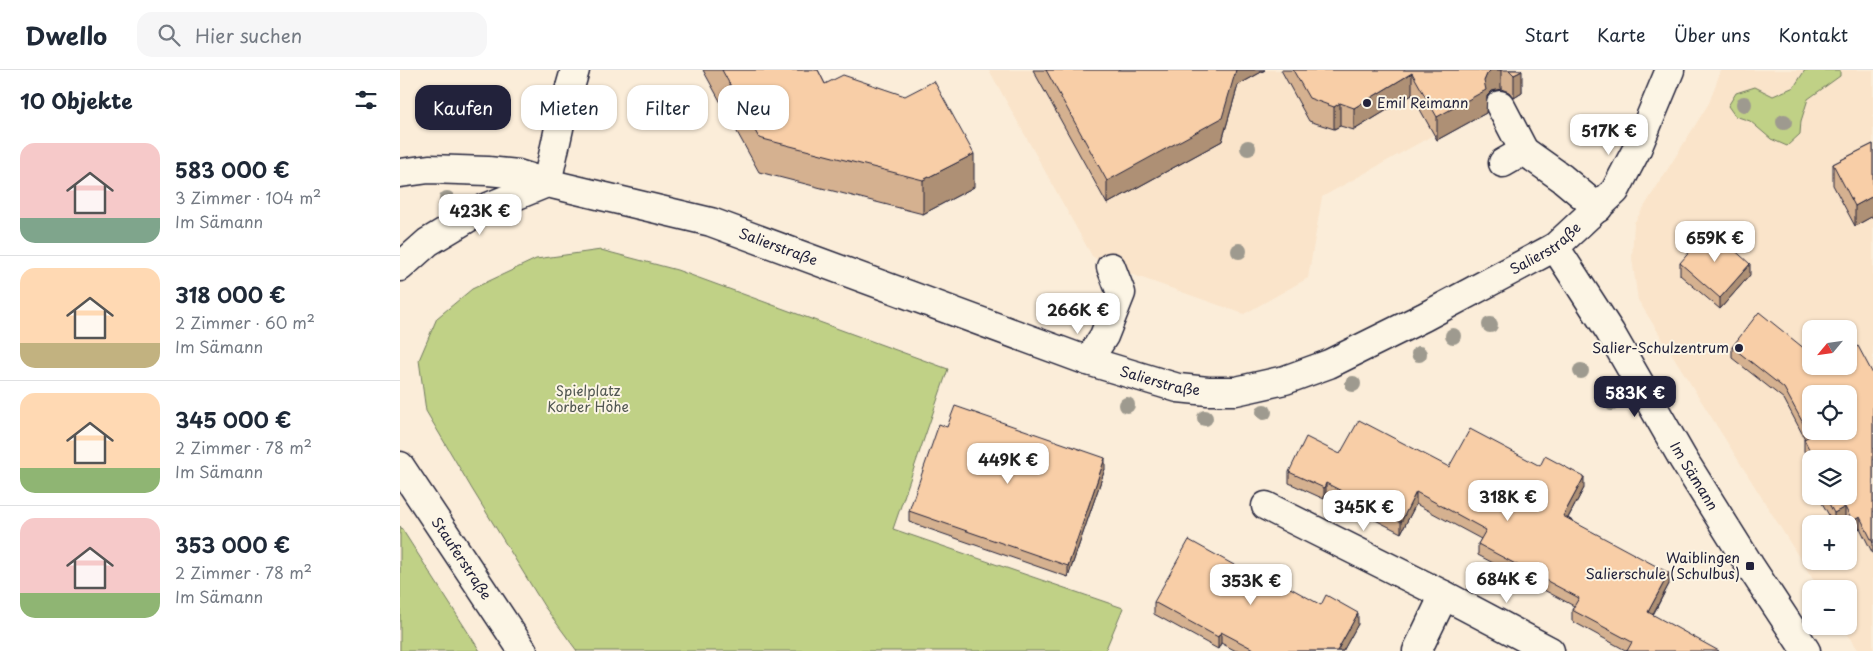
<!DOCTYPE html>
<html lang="de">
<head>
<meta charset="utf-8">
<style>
  body { margin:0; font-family:"Playpen Sans",sans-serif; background:#f6f6f7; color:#1f2937; height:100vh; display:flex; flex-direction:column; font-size:19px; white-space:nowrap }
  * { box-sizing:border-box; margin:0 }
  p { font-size:16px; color:#747a83 }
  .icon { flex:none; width:28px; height:28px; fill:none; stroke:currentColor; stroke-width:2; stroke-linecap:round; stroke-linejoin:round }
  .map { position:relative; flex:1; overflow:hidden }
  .panel { display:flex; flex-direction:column; background:#fff; width:400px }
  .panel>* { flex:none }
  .guide { position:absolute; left:15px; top:15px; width:475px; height:45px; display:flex; gap:10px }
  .needle { width:32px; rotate:241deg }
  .tools { position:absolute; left:1402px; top:250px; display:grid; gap:10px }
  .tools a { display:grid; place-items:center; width:55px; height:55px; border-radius:10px; background:#fff; box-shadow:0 1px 4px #0004; font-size:25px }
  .price { position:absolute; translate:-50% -42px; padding:0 11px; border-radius:10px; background:#fff; color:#222; font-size:16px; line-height:32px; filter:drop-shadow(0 1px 2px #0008) }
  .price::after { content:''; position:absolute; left:50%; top:30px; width:15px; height:11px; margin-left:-8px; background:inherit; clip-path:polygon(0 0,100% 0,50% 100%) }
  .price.on { background:#22223b; color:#fff }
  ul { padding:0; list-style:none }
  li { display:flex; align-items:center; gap:15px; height:125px; padding:0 20px }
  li+li { border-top:1px solid #e0e1e3 }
  li span { display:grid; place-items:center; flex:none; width:140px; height:100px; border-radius:15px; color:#555 }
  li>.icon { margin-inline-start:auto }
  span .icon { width:60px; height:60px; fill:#fffc; stroke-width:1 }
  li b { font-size:21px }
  h2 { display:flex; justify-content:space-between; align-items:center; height:60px; padding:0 20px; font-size:21px }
  .chip { padding:0 18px; border-radius:15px; background:#fff; box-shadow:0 1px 4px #0004; font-size:18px; line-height:45px }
  .chip.on { background:#22223b; color:#fff }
  header { display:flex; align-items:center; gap:30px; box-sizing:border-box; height:70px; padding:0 25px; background:#fff; border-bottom:1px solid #e0e1e3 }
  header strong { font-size:24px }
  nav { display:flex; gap:28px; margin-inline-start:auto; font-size:18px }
  .search { width:350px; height:45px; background:#f6f6f7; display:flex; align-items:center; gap:12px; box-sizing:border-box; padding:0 18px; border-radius:15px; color:#747a83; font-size:19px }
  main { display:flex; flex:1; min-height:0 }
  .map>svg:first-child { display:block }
  .built { fill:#fae4ca; fill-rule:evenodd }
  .green { fill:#c0d186; stroke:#717a60 }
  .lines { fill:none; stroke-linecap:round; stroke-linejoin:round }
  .minor-casing { stroke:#22223b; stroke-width:31 }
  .minor { stroke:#fcf5e5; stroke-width:28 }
  .tree { fill:#9e9a8f }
  .wall { fill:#d5b190; stroke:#22223b }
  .shaded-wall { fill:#ae9075; stroke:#22223b }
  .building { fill:#f8cea7; stroke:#22223b; fill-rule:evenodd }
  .poi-dot { fill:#22223b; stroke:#fcf5e5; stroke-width:2 }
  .labels { text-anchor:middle; stroke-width:4; stroke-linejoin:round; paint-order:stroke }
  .poi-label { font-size:14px; fill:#22223b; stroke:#fcf5e5; text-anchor:end }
  .street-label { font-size:14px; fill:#22223b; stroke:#fcf5e5 }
  .park-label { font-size:14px; fill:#515752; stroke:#fcf5e5 }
</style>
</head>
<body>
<header>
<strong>Dwello</strong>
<div class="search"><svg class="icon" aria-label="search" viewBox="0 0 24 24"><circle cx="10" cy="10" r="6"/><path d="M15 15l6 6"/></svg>Hier suchen</div>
<nav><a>Start</a><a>Karte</a><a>Über uns</a><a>Kontakt</a></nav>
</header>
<main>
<section class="panel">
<h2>10 Objekte<svg class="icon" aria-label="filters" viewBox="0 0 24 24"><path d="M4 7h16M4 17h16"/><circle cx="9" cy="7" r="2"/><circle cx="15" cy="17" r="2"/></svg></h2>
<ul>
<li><span style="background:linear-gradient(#f6c9c9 75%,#7fa58c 0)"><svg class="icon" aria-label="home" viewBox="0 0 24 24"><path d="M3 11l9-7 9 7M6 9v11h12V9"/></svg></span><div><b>583 000 €</b><p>3 Zimmer · 104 m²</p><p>Im Sämann</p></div></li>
<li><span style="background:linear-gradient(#ffd9b3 75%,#c2b280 0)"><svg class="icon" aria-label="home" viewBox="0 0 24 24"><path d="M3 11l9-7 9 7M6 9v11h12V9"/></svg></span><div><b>318 000 €</b><p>2 Zimmer · 60 m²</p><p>Im Sämann</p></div></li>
<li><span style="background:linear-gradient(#ffd9b3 75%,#8fb573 0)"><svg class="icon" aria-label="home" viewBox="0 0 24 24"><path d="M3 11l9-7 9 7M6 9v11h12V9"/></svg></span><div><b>345 000 €</b><p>2 Zimmer · 78 m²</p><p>Im Sämann</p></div></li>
<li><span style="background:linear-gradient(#f6c9c9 75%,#8fb573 0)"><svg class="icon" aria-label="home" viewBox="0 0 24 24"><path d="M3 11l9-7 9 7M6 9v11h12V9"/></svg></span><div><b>353 000 €</b><p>2 Zimmer · 78 m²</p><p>Im Sämann</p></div></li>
</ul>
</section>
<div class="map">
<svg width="1473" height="581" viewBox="0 0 1473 581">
  <rect width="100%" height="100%" fill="#fbedd9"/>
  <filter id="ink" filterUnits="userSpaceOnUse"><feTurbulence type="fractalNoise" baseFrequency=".02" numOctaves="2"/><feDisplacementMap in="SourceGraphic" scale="10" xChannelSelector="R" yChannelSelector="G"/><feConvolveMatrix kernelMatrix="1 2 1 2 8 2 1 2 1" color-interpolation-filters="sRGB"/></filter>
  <g filter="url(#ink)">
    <!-- built -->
    <path class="built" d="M589,0H1027L1055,53L922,127L908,208L844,244L711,197L692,186Z
      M1321,0H1473V581H1459L1442,556H1449V519H1419L1238,230L1232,188L1234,153L1309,33ZM1411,259H1449V296H1411ZM1411,324H1449V361H1411ZM1411,389H1449V426H1411ZM1411,454H1449V491H1411Z"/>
    <!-- green -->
    <path class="green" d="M1405,0H1440V6L1408,29L1401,51L1400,64L1387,76L1371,69L1350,51L1335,46L1328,36L1336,23L1355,17L1373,26L1394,17Z
      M201,180L277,200L548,299L493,459L723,538L705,581H177L144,536L72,419L26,341L19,290L37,248L72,219L136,189Z
      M0,456L80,581H0Z"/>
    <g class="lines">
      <defs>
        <g id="minor">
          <path d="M1100,35L1124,81"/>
          <path d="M1103,93L1124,81L1162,108L1198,138"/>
          <path id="s1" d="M0,103L29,99L88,101L118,104L147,113L311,152L688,291L778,318L808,321H836L885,310L929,294L1024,247L1155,177L1215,121L1237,79L1270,0"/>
          <path d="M147,113L161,49L175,0"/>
          <path id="s2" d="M1155,177L1210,262L1283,389L1350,496L1406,581"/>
          <path d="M0,197L28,172L83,139L147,113"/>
          <path d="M688,291L704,266L721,223L711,197"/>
          <path id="s3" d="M0,396L123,581"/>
          <path d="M866,436L1044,525L1150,581"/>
          <path d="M1017,581L1044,525"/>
        </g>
      </defs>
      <!-- minor casing -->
      <use href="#minor" class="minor-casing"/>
      <!-- minor -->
      <use href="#minor" class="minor"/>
    </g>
    <!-- trees -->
    <g class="tree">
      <circle cx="1344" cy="34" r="8"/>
      <circle cx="1384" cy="52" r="8"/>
      <circle cx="848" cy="78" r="8"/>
      <circle cx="47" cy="129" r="8"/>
      <circle cx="839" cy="181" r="8"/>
      <circle cx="1090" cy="255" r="8"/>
      <circle cx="1053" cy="266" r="8"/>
      <circle cx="1019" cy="284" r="8"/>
      <circle cx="1181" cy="301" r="8"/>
      <circle cx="953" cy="314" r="8"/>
      <circle cx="1212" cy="333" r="8"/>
      <circle cx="727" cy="335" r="8"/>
      <circle cx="864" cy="342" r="8"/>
      <circle cx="805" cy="348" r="8"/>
    </g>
    <!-- wall -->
    <path class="wall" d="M303,0H418L425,14L574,117L523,144L359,102Z
      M633,0H865L838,15L822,71L707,134Z
      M881,0H1121L1122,23L1114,28L1109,22L1101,19L1092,21L1087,26L1086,28V43L1037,70L1012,25L954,60L940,56L934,59L909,51Z
      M1473,74V146L1455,156L1433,115V94Z
      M1280,193L1350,205L1320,239L1280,205Z
      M1332,277L1411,296L1473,304V484L1460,458L1452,462L1449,457V454H1447L1445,449L1436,454H1434L1418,426H1449V389H1411V395L1404,381V369H1405L1384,329L1332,288Z
      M547,357L705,399L668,507L509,452V441Z
      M940,384L1049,397L1184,418L1168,448L1269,514L1253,545L1227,581L1172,551V540L1174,536L1078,485V474L1081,469L1016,434L1001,463L926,425L924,429L889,413V402Z
      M852,505L958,554L943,581H836L821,573L818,579L754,544V532Z"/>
    <!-- shaded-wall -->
    <path class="shaded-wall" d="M836,0H865L838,15L822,71L707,134V111Z
      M1091,0H1101V19L1092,21L1087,26L1086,43L1037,70V47L1084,11L1087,4Z
      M1122,1V23L1114,28V5Z
      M1012,3V25L954,60V38Z
      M940,33V56L934,59V37Z
      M574,84V117L523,144V110Z
      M1473,126V146L1455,156V136Z
      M1350,194V205L1320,239V228Z
      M705,388V399L668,507V496Z
      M1184,407V418L1163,457V446Z
      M926,413V425L924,429V418Z
      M1016,422V434L1001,463V452Z
      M1445,437V449L1436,454H1434V443Z
      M1460,447V458L1452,462V451Z
      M1269,503V514L1248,553V542Z
      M958,543V554L943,581H937Z
      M821,562V573L818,579V567Z"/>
    <!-- building -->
    <path class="building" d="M322,0H418L425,14L443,5L505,26L534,11L574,84L523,110L359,68Z
      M646,0H836L822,48L707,111Z
      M893,0H1091L1087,4L1084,11L1086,20L1037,47L1012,3L954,38L940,33L934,37L909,28Z
      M1109,0H1121L1122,1L1114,5Z
      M1473,74V126L1455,136L1433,94Z
      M1310,158L1350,194L1320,228L1280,193Z
      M1359,242L1411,284V296H1449V281L1458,276L1473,304V473L1460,447L1452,451L1445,437L1434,443L1425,426H1449V389H1414L1404,369L1410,366L1384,318L1332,277ZM1411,324H1449V361H1411Z
      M555,336L705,388L668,496L509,441L539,354L547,357Z
      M959,350L1049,397L1070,359L1140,396L1145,386L1184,407L1163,446L1269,503L1248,542L1319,581H1227L1232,572L1172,540L1179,528L1078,474L1086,460L1016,422L1001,452L926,413L924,418L889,402L906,367L940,384Z
      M789,470L852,505L856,499L921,535L926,525L958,543L937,581H857L821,562L818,567L754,532Z"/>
  </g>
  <!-- markers -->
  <g class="poi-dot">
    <circle cx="967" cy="33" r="5"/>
    <circle cx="1339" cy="278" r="5"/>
    <rect x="1345" y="491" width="10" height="10" rx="2.5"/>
  </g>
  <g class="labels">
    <!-- poi labels -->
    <g class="poi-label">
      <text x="977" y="38" text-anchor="start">Emil Reimann</text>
      <text x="1329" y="283">Salier-Schulzentrum</text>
      <text x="1340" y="493">Waiblingen<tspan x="1340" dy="16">Salierschule (Schulbus)</tspan></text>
    </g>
    <!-- street labels -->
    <g class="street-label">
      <text dy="5" stroke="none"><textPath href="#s1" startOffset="389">Salierstraße</textPath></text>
      <text dy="5" stroke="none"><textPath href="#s1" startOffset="1214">Salierstraße</textPath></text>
      <text dy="5" stroke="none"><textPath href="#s1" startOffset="794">Salierstraße</textPath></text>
      <text dy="5" stroke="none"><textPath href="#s2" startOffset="268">Im Sämann</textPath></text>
      <text dy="5" stroke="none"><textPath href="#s3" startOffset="111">Stauferstraße</textPath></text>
    </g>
    <!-- park labels -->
    <g class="park-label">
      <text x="188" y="326">Spielplatz<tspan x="188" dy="16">Korber Höhe</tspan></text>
    </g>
  </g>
</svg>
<div class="tools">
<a><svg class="needle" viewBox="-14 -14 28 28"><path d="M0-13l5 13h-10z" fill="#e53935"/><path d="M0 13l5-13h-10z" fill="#747a83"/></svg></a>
<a><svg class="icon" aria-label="locate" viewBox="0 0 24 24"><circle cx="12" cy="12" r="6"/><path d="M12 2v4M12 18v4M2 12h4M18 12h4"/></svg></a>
<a><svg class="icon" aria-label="layers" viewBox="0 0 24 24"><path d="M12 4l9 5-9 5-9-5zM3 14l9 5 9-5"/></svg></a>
<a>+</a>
<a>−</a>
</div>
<b class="price" style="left:1209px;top:86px">517K €</b>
<b class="price" style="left:80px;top:166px">423K €</b>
<b class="price" style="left:1315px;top:193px">659K €</b>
<b class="price" style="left:678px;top:265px">266K €</b>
<b class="price on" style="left:1235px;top:348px">583K €</b>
<b class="price" style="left:608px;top:415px">449K €</b>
<b class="price" style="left:1108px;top:452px">318K €</b>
<b class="price" style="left:964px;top:462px">345K €</b>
<b class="price" style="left:1107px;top:534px">684K €</b>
<b class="price" style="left:851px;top:536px">353K €</b>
<div class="guide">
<a class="chip on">Kaufen</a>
<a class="chip">Mieten</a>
<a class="chip">Filter</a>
<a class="chip">Neu</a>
</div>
</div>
</main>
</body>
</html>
